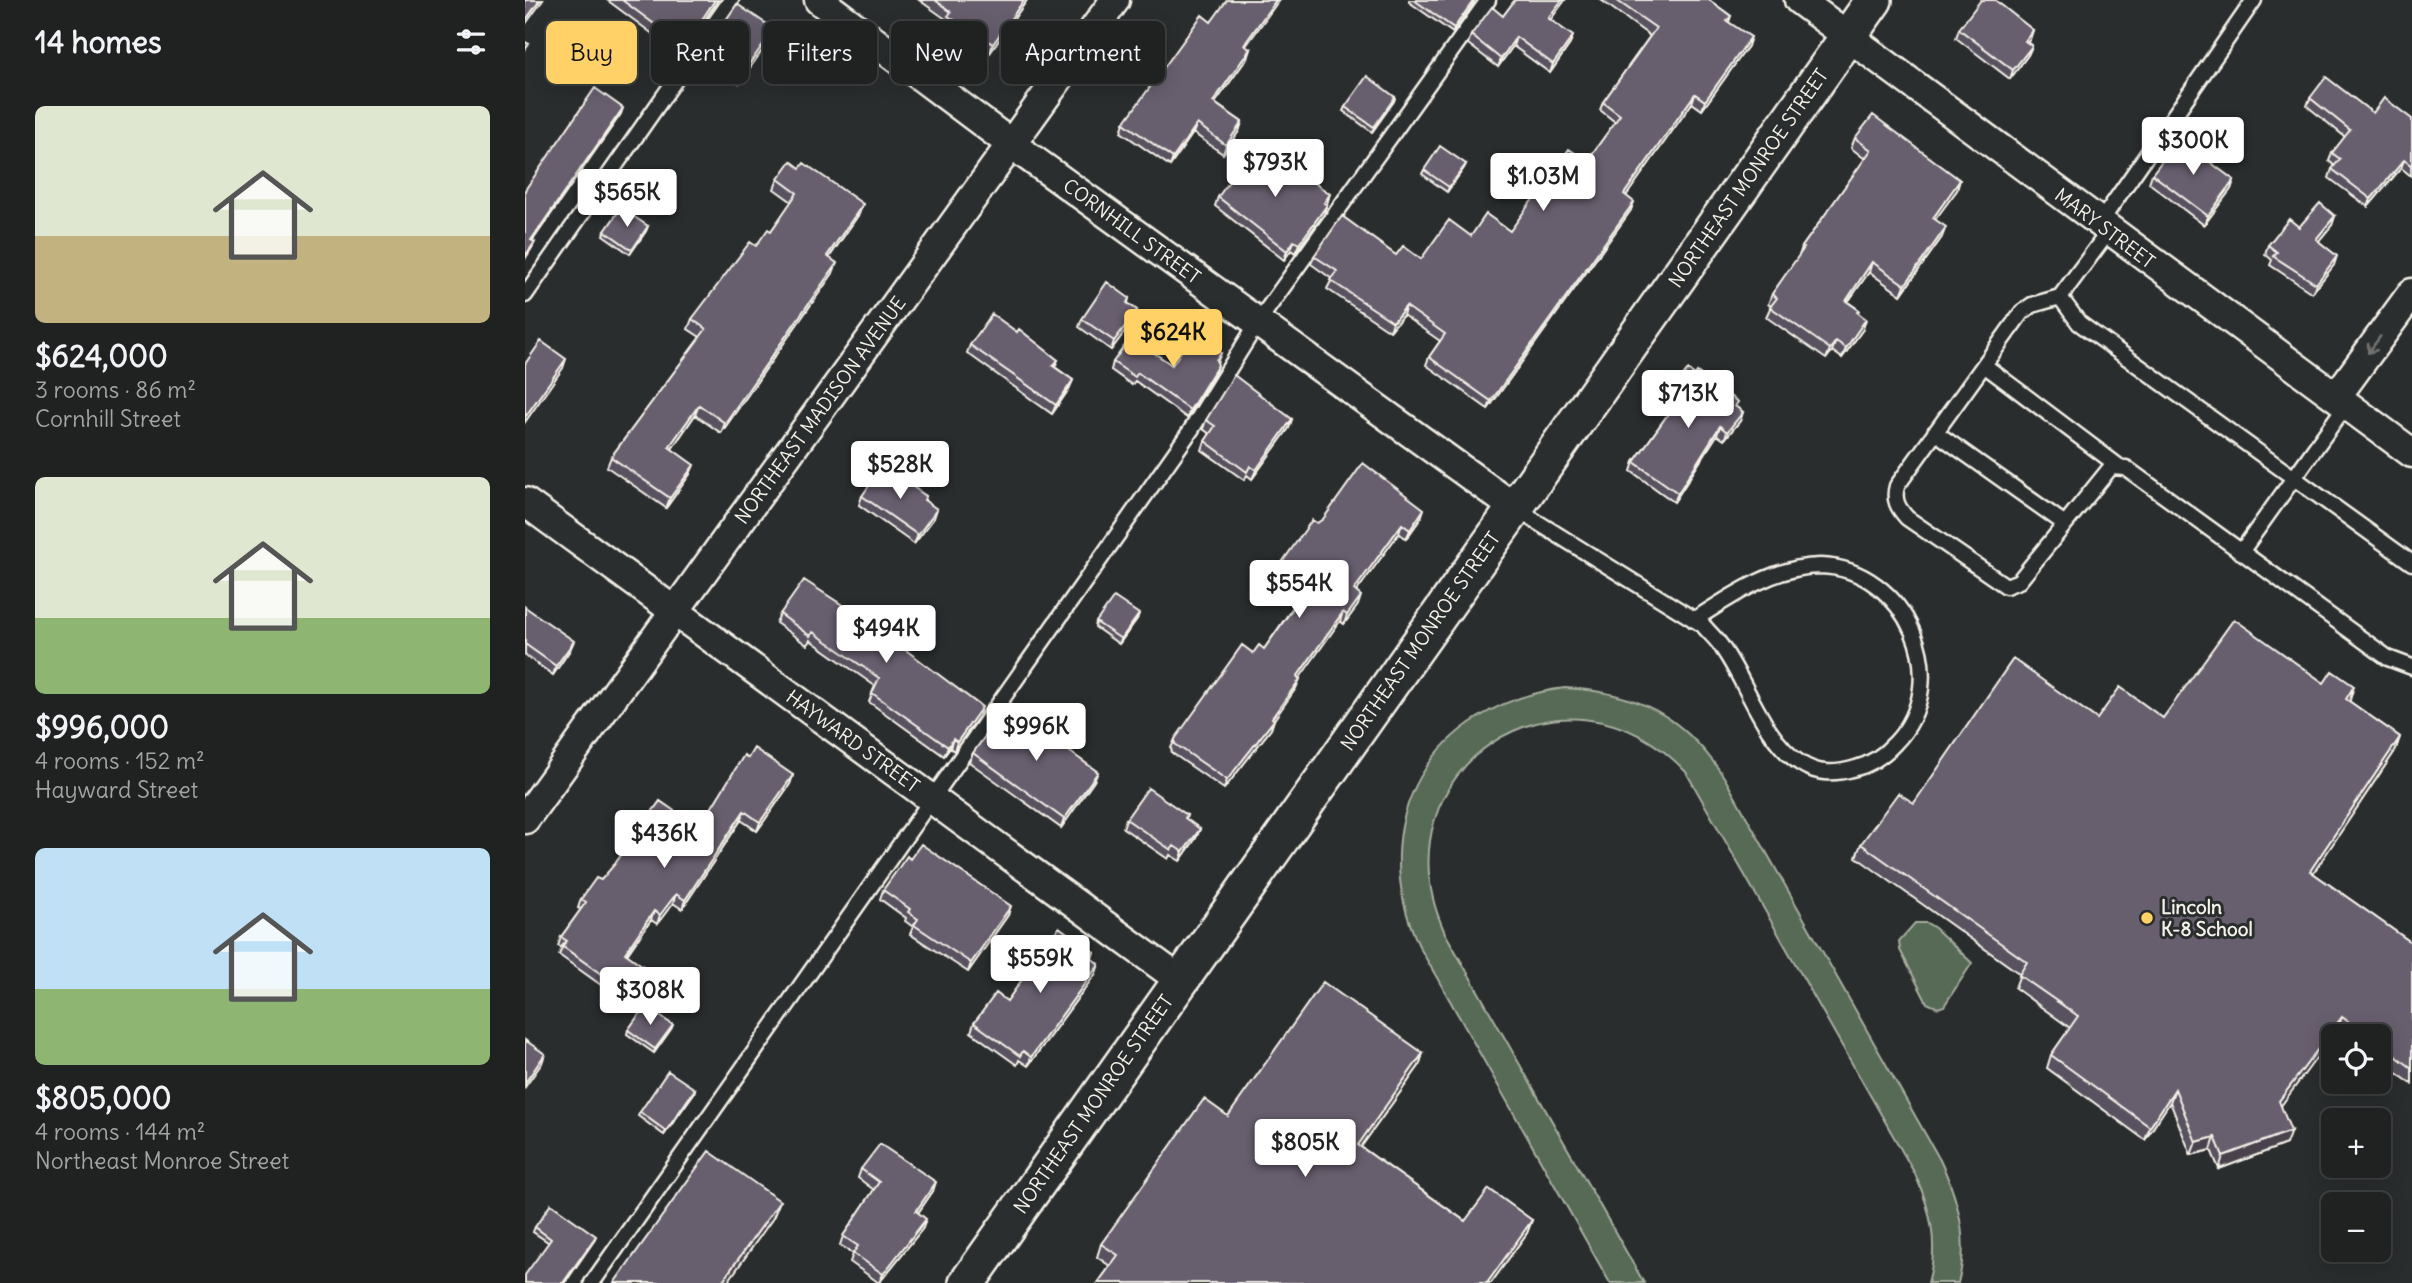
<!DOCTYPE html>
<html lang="en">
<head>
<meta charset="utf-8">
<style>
  body { margin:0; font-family:Delius,sans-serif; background:#282a2a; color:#f1f3f6; height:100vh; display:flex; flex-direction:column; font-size:26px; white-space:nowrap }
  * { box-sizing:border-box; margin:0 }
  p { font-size:23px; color:#a2a4a5 }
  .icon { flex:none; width:38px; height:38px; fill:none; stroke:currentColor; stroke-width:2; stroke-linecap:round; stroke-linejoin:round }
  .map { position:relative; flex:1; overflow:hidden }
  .drawer { display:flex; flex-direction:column; background:#202222; width:525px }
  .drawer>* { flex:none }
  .banner { position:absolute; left:21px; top:21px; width:665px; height:63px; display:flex; gap:14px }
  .fabs { position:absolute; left:1796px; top:1024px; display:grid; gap:14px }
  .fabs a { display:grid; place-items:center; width:70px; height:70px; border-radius:10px; background:#202222; box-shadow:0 4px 18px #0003,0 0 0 2px #3d3f40; font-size:35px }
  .price { position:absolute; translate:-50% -60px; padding:0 16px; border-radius:7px; background:#fff; color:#222; font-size:23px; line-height:46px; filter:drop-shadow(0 2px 4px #0008) }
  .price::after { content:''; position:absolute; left:50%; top:42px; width:21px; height:16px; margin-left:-10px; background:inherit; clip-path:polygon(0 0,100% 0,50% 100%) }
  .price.active { background:#ffd166; color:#111 }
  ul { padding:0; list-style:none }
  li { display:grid; align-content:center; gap:14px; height:371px; padding:0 35px }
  li span { display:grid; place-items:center; height:217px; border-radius:10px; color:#555 }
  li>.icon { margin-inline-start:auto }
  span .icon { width:126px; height:126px; fill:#fffc; stroke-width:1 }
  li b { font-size:30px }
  h2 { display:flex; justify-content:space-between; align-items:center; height:84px; padding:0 35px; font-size:30px }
  .chip { padding:0 24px; border-radius:10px; background:#202222; box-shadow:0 4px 18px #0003,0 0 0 2px #3d3f40; font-size:24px; line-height:63px }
  .chip.active { background:#ffd166; color:#111 }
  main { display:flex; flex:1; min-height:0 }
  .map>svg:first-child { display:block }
  .park { fill:#576b56; stroke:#a6ae9f; stroke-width:2 }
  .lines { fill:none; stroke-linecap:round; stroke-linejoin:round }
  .service-casing { stroke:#f4f1e8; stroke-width:19 }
  .minor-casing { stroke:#f4f1e8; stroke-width:33 }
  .tertiary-casing { stroke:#f4f1e8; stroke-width:40 }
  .service { stroke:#2a2d2e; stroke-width:14 }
  .minor { stroke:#2a2d2e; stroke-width:28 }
  .tertiary { stroke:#2a2d2e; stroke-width:35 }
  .wall { fill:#59515f; stroke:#f4f1e8; stroke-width:2 }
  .shaded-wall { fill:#48424d; stroke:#f4f1e8; stroke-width:2 }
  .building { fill:#675e6e; stroke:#f4f1e8; stroke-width:2 }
  .oneway { stroke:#71726f }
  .poi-dot { fill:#ffd166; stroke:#2a2d2e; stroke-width:2.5 }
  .labels { text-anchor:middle; stroke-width:6; stroke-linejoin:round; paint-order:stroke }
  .street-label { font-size:19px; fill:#f4f1e8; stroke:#2a2d2e }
  .poi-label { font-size:19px; font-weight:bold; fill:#f4f1e8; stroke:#2a2d2e; text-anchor:start }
</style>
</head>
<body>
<main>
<section class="drawer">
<h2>14 homes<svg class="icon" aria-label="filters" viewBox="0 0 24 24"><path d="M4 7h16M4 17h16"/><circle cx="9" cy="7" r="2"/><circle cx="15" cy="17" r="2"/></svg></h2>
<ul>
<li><span style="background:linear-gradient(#dfe7d0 60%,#c2b280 0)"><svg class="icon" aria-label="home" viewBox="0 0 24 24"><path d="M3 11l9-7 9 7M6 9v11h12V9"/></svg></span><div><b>$624,000</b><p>3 rooms · 86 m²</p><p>Cornhill Street</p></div></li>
<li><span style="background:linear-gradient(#dfe7d0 65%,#8fb573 0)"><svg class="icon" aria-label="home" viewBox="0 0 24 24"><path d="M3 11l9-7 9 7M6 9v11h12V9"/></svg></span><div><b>$996,000</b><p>4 rooms · 152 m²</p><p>Hayward Street</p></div></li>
<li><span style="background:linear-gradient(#bfe0f5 65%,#8fb573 0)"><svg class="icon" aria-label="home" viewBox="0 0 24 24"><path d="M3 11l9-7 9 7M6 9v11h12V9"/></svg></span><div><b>$805,000</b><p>4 rooms · 144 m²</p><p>Northeast Monroe Street</p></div></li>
</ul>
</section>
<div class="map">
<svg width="1887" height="1283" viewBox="0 0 1887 1283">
  <rect width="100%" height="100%" fill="#2a2d2e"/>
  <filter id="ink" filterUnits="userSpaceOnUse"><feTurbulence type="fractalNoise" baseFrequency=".0143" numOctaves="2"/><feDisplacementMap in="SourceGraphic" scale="14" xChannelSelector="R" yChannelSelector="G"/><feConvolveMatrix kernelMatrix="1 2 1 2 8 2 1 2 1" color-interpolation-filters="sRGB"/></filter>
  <g filter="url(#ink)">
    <!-- park -->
    <path class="park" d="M1040,688C1113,692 1159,716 1199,777L1415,1160C1433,1198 1445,1241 1433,1283H1403C1414,1245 1406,1210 1390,1174L1161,772C1040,642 846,770 920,933L1119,1283H1085L894,946C837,823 906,704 1040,688Z
      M1390,923H1402L1410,928L1447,963L1419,1006L1413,1008L1402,1003L1375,950L1374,941Z"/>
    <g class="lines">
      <defs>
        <path id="service" d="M1574,224L1729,0
          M1584,231L1535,297L1507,305L1497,312L1372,486C1368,500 1373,508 1382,518L1481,586L1494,581L1586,467L1601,468L1863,658L1887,667
          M0,295L206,0
          M1535,297L1554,323L1887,563
          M1459,365L1592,465
          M1410,432L1540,524
          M991,509L1178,625C1184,633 1193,640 1198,649C1222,683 1239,740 1275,763C1293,775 1311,774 1331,768C1347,764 1359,755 1370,743C1430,681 1382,568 1295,566C1250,566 1206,596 1169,620
          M1716,552L1821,405
          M67,1283L666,430L733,322L963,0"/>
        <path id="minor" d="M294,0L486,144L990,508
          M1274,0L1887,453
          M1811,397L1887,293
          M0,502L655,980
          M0,819L590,0"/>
        <path id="tertiary" d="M442,1283L1349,0"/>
      </defs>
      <!-- service casing -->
      <use href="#service" class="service-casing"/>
      <!-- minor casing -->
      <use href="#minor" class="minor-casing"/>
      <!-- tertiary casing -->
      <use href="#tertiary" class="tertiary-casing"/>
      <!-- service -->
      <use href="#service" class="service"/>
      <!-- minor -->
      <use href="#minor" class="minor"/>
      <!-- tertiary -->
      <use href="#tertiary" class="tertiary"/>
    </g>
    <!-- wall -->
    <path class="wall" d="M82,0H193L156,55Z
      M394,0H502L465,53L420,24L422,20Z
      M884,0H949L948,5L928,33L884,2Z
      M990,0H1040L1025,20L1045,44L1025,73L988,46L973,67L943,44L946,35L978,16Z
      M1076,0H1184L1206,16L1204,22L1223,46L1177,110L1167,103L1101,196L1106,210L963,409L901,365L904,357L915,341L878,315L865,331L802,289L807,279L786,264L789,256L871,255L896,259L946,236L985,231L1062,161L1090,122L1075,110L1078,102L1125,36Z
      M1434,29L1508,30L1505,39L1502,42L1507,46L1503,55L1485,79L1431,38Z
      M243,35L241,45L214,83L205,76L201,81L174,62L178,53Z
      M725,49L722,58L690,103L717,122L714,131L698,154L668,133L645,166L596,132L599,123Z
      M870,97L869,101L847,132L818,111L820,107Z
      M1785,98L1848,113L1887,119L1886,176L1876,168L1843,207L1804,178L1807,169L1810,166L1804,161L1807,153L1820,137L1782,106Z
      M1330,138L1432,190L1410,219L1417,237L1376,295L1344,272L1323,302L1334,310L1333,313L1338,329L1317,358L1307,351L1301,359L1241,317L1246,306L1243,304L1247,294L1274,256L1277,247L1340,159L1326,148Z
      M941,164L939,168L922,192L897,174L899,170Z
      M1627,174L1709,180L1706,189L1679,225L1624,183Z
      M771,177L805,194L799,214L770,253L766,250L759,260L690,206L693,197Z
      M253,179L334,214L304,258L308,273L196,433L170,415L147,449L165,474L141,508L82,467L86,457L175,337L163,329L167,319L231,246L246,231L267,202L249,189Z
      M1810,216L1807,225L1793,241L1809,265L1787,293L1745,265L1747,260L1740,254L1743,245L1774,227Z
      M123,226L121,231L105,254L78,235L80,231Z
      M604,298L603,303L612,310L609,319L586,350L554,327L557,319Z
      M667,343L696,353L692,363L690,372L662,418L610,381L607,385L586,370L588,362L647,365Z
      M445,345L533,360L530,367L548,380L544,389L527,414L442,353Z
      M1147,391L1211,407L1218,412L1215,421L1199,440L1192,435L1149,502L1106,471L1109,462L1150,404L1144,400Z
      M767,419L764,428L727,479L722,475L719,480L677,450L680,441L685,434L678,429L681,420Z
      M379,484L401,496L400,500L409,518L389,544L334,505L337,496Z
      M896,518L881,539L874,533L831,592L833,605L819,624L815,621L774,678L771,688L749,719L746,729L699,789L647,753L646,748L650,739L728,653L739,649L777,594L756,579L758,573L755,570L758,561L792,523Z
      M0,607L45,650L28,675L0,655Z
      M255,614L454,716L429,751L425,748L419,756L344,702L350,686L285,640L282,645L251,623Z
      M612,619L594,644L570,627L571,622Z
      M1824,701L1875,737L1870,751L1788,873L1887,943V1084L1853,1060V1036H1820L1812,1030L1756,1105L1761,1144L1694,1169L1686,1150L1666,1155L1645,1102L1620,1140L1522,1068L1526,1055L1545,1028L1490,988L1495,974L1331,857L1336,844L1389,803L1572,719L1638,718Z
      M448,753L569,781L536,828L444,762Z
      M223,758L268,775L265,784L232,831L216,820L157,909L148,903L132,924L126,920L102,955L121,980L104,1005L34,955L37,948L33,946L36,937L56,909L53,908L56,899L76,880L174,828Z
      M662,815L661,819L675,829L671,838L655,861L645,855L643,859L598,828L601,819Z
      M358,890L483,915L443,972L385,934L388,927L380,921L381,918L355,899Z
      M569,952L567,959L571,973L503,1066L494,1060L492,1065L446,1032L449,1023L482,1001Z
      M146,1029L129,1053L102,1034L103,1030Z
      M898,1053L894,1066L836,1147L940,1221L1007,1220L1002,1233L966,1283H573L585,1266L572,1257L576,1244L703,1116Z
      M170,1089L169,1093L139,1135L113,1116L115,1112Z
      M336,1169L408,1191L393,1213L398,1228L354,1283L325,1262L328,1254L315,1245L318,1236L349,1190L333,1178Z
      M10,1227L69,1241L23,1242L8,1232Z"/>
    <!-- shaded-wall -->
    <path class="shaded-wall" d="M15,0H18L0,25V21Z
      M190,0H193L156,55L159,46Z
      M499,0H502L465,53L468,44Z
      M751,0H754L716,53L719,45Z
      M949,0L948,5L928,33L929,28Z
      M1037,0H1040L1020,27L1023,18Z
      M1508,30L1505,39L1497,50L1500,41Z
      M244,36L241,45L214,83L217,74Z
      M1048,36L1045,44L1025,73L1028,64Z
      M991,37L988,46L973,67L976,59Z
      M1226,37L1223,46L1177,110L1180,101Z
      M1507,46L1503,55L1485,79L1488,70Z
      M725,49L722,58L685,110L688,102Z
      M1170,94L1167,103L1096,203L1099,194Z
      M870,97L869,101L847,132L849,127Z
      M98,108L96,114L4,246L6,240Z
      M717,122L714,131L698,154L701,145Z
      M672,124L668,133L645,166L648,158Z
      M1879,160L1876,168L1843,207L1846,199Z
      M941,164L939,168L922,192L924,187Z
      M1435,180L1432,190L1404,228L1408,218Z
      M1709,180L1706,189L1679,225L1683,216Z
      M1109,202L1106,210L963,409L966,401Z
      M338,204L334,214L298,266L302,256Z
      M802,205L799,214L770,253L774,244Z
      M1810,216L1807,225L1788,248L1791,239Z
      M123,226L121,231L105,254L107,250Z
      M1421,227L1417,237L1376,295L1380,285Z
      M769,241L766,250L759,260L762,251Z
      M10,242L7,248L0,259V256Z
      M1812,256L1809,265L1787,293L1791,284Z
      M1347,262L1344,272L1317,310L1321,301Z
      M312,263L308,273L196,433L200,423Z
      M881,306L878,315L865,331L868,322Z
      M612,310L609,319L586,350L589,341Z
      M1341,319L1338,329L1317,358L1321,348Z
      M1311,341L1307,351L1301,359L1305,349Z
      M41,359L38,368L0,422V417Z
      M693,365L690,372L662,418L665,410Z
      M548,380L544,389L527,414L531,405Z
      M174,405L170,415L141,457L144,447Z
      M1218,412L1215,421L1199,440L1202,432Z
      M767,419L764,428L727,479L731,470Z
      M1195,426L1192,435L1149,502L1153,493Z
      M169,465L165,474L141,508L145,498Z
      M412,509L409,518L389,544L393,535Z
      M899,509L896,518L881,539L885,530Z
      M877,524L874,533L826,599L829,590Z
      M836,596L833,605L819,624L822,615Z
      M818,612L815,621L769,686L772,677Z
      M614,614L612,619L594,644L596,639Z
      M49,641L45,650L28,675L31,666Z
      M775,679L771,688L744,727L747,718Z
      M1829,686L1825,700L1816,712L1821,699Z
      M457,707L454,716L429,751L432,742Z
      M749,720L746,729L699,789L702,780Z
      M1875,737L1870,751L1781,884L1785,871Z
      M428,739L425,748L419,756L423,747Z
      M573,772L569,781L536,828L539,819Z
      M268,775L265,784L232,831L235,822Z
      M219,811L216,820L157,909L160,900Z
      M675,829L671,838L655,861L658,852Z
      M151,894L148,903L132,924L135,915Z
      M486,906L483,915L443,972L446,963Z
      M129,911L126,920L96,962L100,953Z
      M574,964L571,973L503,1066L506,1057Z
      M125,971L121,980L104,1005L107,996Z
      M1817,1017L1812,1030L1750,1114L1754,1101Z
      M148,1025L146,1029L129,1053L130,1049Z
      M898,1053L894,1066L828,1158L833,1145Z
      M20,1054L17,1063L0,1087V1083Z
      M170,1089L169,1093L139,1135L141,1131Z
      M1650,1089L1645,1102L1620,1140L1625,1127Z
      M1766,1131L1761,1144L1694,1169L1698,1156Z
      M1690,1137L1686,1150L1666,1155L1671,1142Z
      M411,1182L408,1191L388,1220L391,1211Z
      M255,1201L248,1218L202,1283H196Z
      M401,1219L398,1228L354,1283L358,1274Z
      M1007,1220L1002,1233L966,1283H962Z
      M71,1236L69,1241L40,1283H38Z"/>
    <!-- building -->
    <path class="building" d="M0,0H15L0,21Z
      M97,0H190L159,46Z
      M410,0H499L468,44L423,16L426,12Z
      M702,0H751L719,45L725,49L688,102L717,122L701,145L672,124L648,158L599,123L677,15L686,22Z
      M889,0H949L929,28Z
      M990,0H1037L1023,18L1048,36L1028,64L991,37L976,59L946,35L967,7L978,16Z
      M1091,0H1184L1206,16L1202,21L1226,37L1180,101L1170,94L1099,194L1109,202L966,401L904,357L920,334L881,306L868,322L805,280L812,271L789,256L817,216L871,255L878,246L896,259L924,220L946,236L961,214L985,231L1044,149L1062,161L1095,115L1078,102L1131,28Z
      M1456,0H1470L1508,30L1500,41L1507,46L1488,70L1434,29Z
      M212,4L246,27L241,34L244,36L217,74L208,67L204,72L178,53Z
      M0,42L4,44L0,50Z
      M842,76L870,97L849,127L820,107Z
      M1801,77L1848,113L1859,98L1887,119V166L1879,160L1846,199L1807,169L1815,159L1807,153L1825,130L1785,98Z
      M70,88L98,108L6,240L10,242L0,256V190Z
      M1348,115L1435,180L1408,218L1421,227L1380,285L1347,262L1321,301L1334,310L1332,312L1341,319L1321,348L1311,341L1305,349L1245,307L1252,298L1247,294L1279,248L1277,247L1346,150L1330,138Z
      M1654,139L1709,180L1683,216L1627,174Z
      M915,146L941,164L924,187L899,170Z
      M729,147L771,177L774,172L805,194L799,203L802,205L774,244L769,241L762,251L693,197Z
      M266,161L275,168L279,163L338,204L302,256L312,263L200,423L174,405L144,447L169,465L145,498L86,457L181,329L167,319L225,242L231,246L243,229L246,231L272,193L253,179Z
      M1795,203L1810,216L1791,239L1812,256L1791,284L1748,256L1752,252L1743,245L1764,219L1774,227Z
      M96,208L123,226L107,250L80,231Z
      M582,282L604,298L602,303L612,310L589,341L557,319Z
      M467,314L492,332L494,329L533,360L528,366L548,380L531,405L445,345Z
      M672,336L696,353L691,360L693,365L665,410L613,373L610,377L588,362L606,337L647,365L664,340L667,343Z
      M16,341L41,359L0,417V364Z
      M1163,370L1170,375L1172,372L1213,402L1210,406L1218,412L1202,432L1195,426L1153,493L1109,462L1153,400L1154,396L1147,391Z
      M709,375L767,419L731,470L725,466L722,472L680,441L690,426L681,420Z
      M838,463L899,509L885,530L877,524L829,590L836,596L822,615L818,612L772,677L775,679L747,718L749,720L702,780L650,744V739L717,645L728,653L734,645L739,649L783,587L759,570L763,565L758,561L787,520L792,523L798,519Z
      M356,468L379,484L381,482L401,496L399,500L412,509L393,535L337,496Z
      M279,580L342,621L457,707L432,742L428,739L423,747L347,693L354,678L288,632L285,636L255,614Z
      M589,597L614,614L596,639L571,622Z
      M0,607L49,641L31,666L0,644Z
      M1709,619L1799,683L1807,671L1829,686L1821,699L1875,737L1785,871L1887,943V1068L1853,1043V1036H1843L1817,1017L1754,1101L1766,1131L1698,1156L1690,1137L1671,1142L1650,1089L1625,1127L1526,1055L1553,1016L1494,975L1502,962L1336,844L1373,793L1389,803L1488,659L1572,719L1595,687L1638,718Z
      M487,710L573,772L539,819L448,753L473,718L478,722Z
      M229,748L268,775L235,822L219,811L160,900L151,894L135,915L129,911L100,953L125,971L107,996L37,946L42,941L36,937L61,902L56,899L71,878L76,880L89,865L135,801L174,828L219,755L223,758Z
      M623,788L662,815L660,818L675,829L658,852L649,846L646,850L601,819Z
      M396,844L486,906L446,963L389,925L393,919L383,912L385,909L358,890L382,856L385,859Z
      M534,927L569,952L566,958L574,964L506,1057L498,1051L495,1056L449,1023L471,993L482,1001Z
      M798,982L898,1053L833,1145L940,1221L964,1189L1007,1220L962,1283H573L593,1255L576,1244L679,1099L703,1116Z
      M120,1006L148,1025L130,1049L103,1030Z
      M0,1040L20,1054L0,1083Z
      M143,1071L170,1089L141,1131L115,1112Z
      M355,1144L411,1182L391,1211L401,1219L358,1274L328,1253L333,1246L318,1236L354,1182L336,1169Z
      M184,1151L255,1201L196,1283H89Z
      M26,1204L71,1236L38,1283H0V1275L26,1239L10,1227Z"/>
    <!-- one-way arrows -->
    <defs><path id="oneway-shaft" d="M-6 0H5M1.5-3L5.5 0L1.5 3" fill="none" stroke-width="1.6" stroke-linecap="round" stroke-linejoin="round" transform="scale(1.75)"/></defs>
    <use class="oneway" href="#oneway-shaft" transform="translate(1849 345) rotate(126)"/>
  </g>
  <!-- markers -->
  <circle class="poi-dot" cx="1622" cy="918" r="7"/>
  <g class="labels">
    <!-- street labels -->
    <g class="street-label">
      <text transform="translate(1223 178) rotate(-55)" y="7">NORTHEAST MONROE STREET</text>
      <text transform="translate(1580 228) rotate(37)" y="7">MARY STREET</text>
      <text transform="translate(607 231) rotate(36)" y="7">CORNHILL STREET</text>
      <text transform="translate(295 410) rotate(-54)" y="7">NORTHEAST MADISON AVENUE</text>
      <text transform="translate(895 641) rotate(-55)" y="7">NORTHEAST MONROE STREET</text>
      <text transform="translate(328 741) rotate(36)" y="7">HAYWARD STREET</text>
      <text transform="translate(568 1104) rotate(-55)" y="7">NORTHEAST MONROE STREET</text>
    </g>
    <!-- poi labels -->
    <g class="poi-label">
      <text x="1636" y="914">Lincoln<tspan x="1636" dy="22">K-8 School</tspan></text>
    </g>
  </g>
</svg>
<div class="fabs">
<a><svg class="icon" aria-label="locate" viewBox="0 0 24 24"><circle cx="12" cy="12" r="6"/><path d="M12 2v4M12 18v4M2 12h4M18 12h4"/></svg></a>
<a>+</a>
<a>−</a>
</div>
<b class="price" style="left:1668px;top:177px">$300K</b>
<b class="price" style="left:750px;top:199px">$793K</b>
<b class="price" style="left:1018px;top:213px">$1.03M</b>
<b class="price" style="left:102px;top:229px">$565K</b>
<b class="price active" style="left:648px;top:369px">$624K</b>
<b class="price" style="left:1163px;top:430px">$713K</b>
<b class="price" style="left:375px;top:501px">$528K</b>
<b class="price" style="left:774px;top:620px">$554K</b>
<b class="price" style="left:361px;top:665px">$494K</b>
<b class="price" style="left:511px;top:763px">$996K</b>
<b class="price" style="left:139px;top:870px">$436K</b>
<b class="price" style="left:515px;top:995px">$559K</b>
<b class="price" style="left:125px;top:1027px">$308K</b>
<b class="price" style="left:780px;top:1179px">$805K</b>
<div class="banner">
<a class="chip active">Buy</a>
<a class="chip">Rent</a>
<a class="chip">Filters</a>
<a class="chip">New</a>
<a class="chip">Apartment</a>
</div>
</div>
</main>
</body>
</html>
